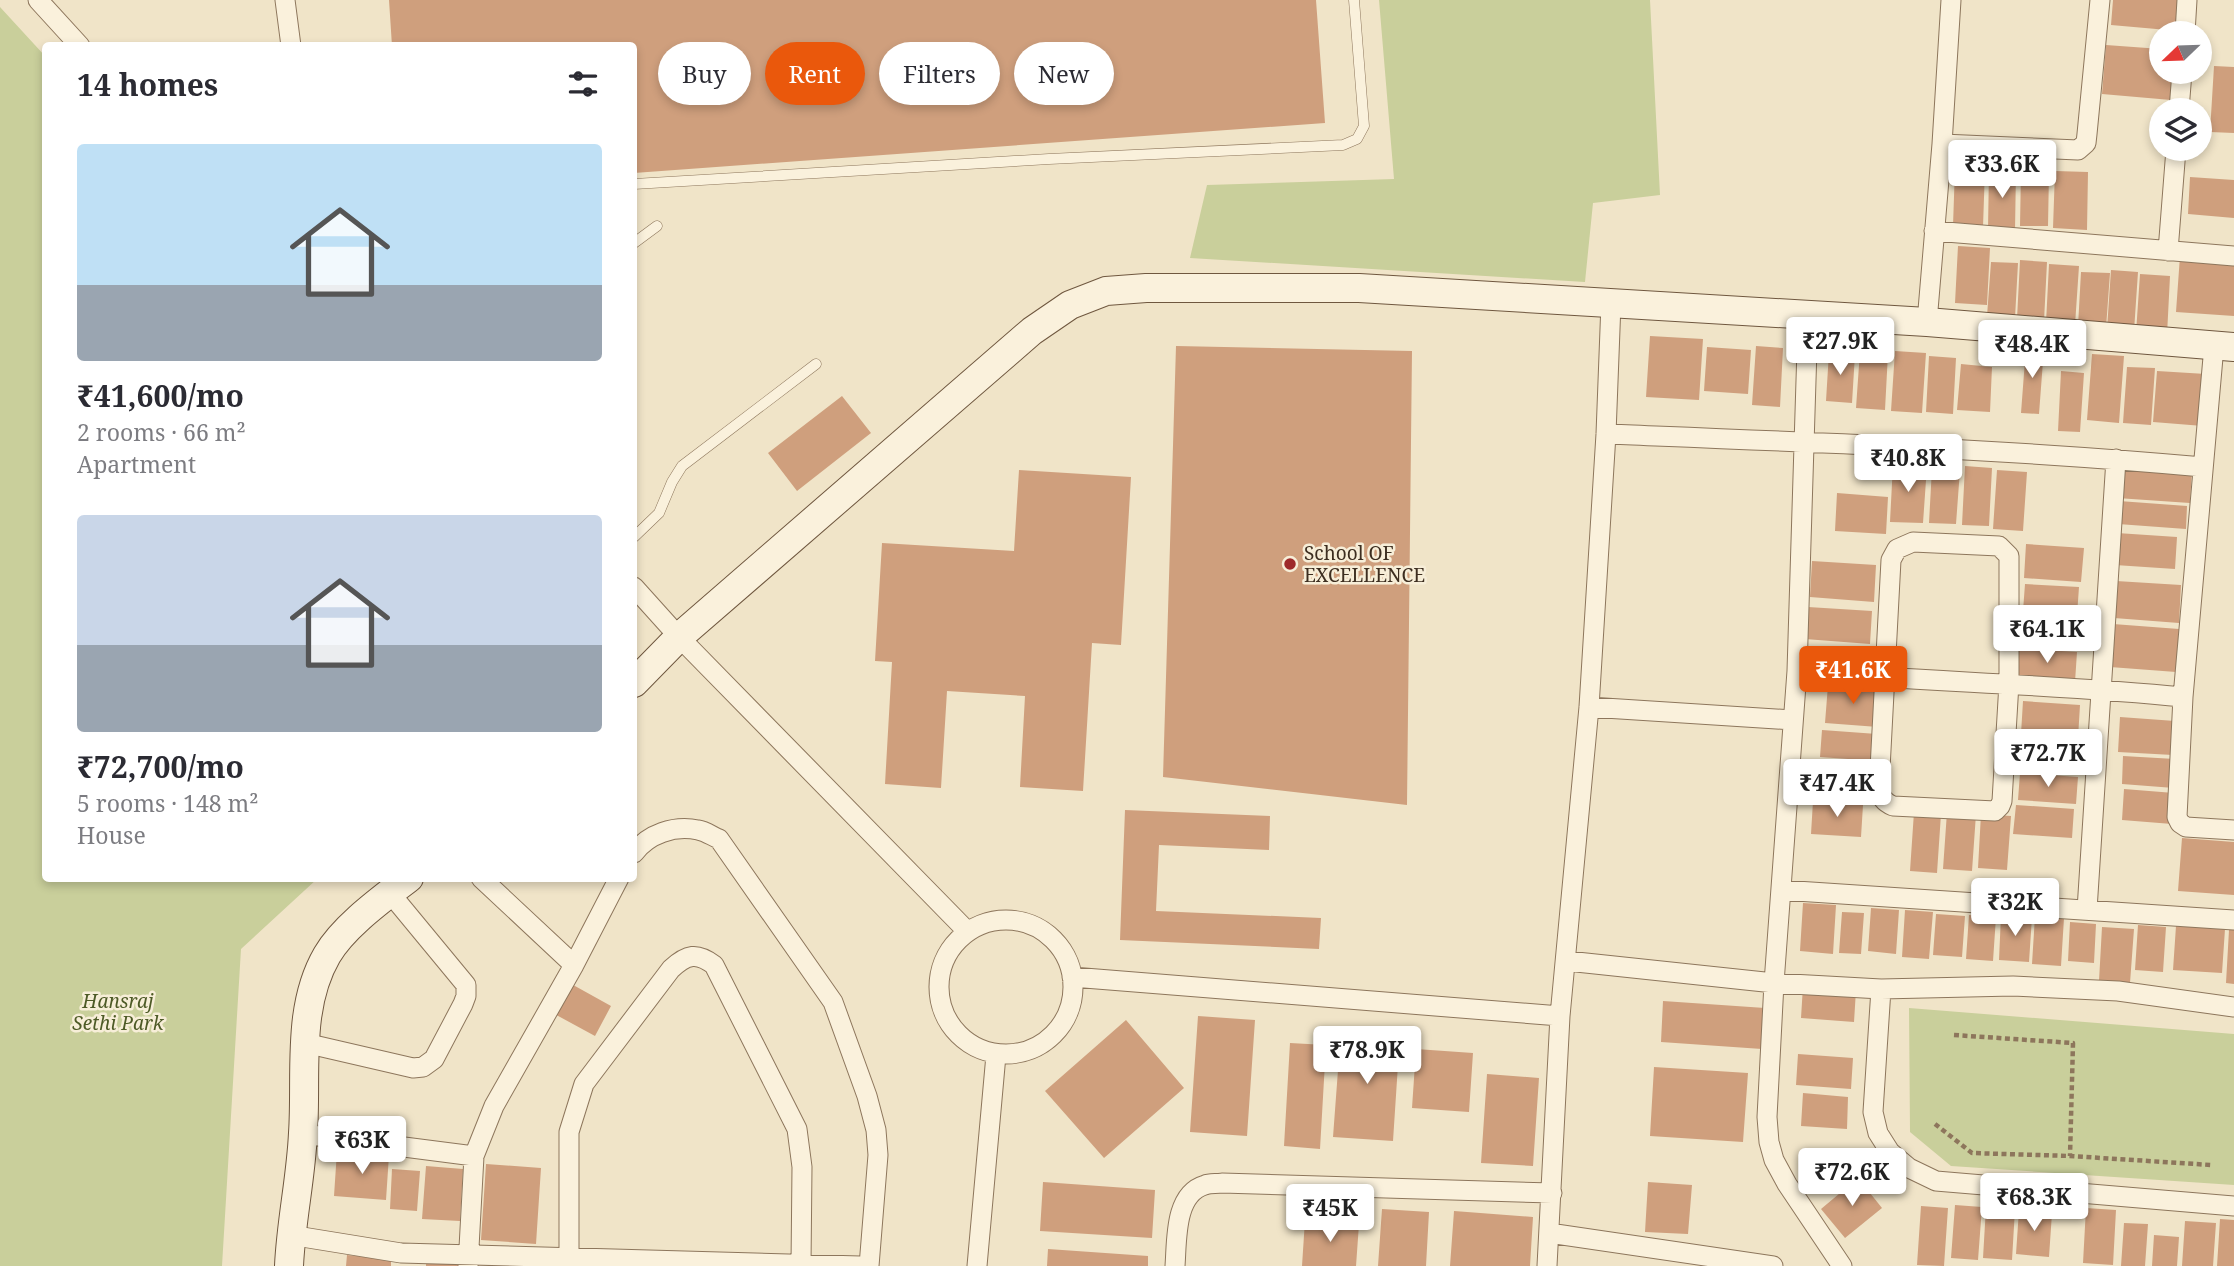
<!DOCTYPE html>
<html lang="en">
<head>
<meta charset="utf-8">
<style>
  body { margin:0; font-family:"Noto Serif",serif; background:#f2f2f3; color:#2b2b33; height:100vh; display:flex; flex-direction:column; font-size:26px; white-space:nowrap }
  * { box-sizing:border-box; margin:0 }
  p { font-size:23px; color:#7c7c81 }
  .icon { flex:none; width:38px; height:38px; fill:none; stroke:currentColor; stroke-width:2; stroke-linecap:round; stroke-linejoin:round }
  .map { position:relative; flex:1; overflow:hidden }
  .drawer { position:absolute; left:42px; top:42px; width:595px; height:840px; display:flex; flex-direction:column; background:#fff; border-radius:7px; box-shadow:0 4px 10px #0003 }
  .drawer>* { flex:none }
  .guide { position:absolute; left:658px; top:42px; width:665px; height:63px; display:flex; gap:14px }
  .needle { width:46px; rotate:247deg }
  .fabs { position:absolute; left:2149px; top:21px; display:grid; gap:14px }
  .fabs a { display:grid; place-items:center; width:63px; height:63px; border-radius:50%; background:#fff; box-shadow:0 4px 10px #0003; font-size:35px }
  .price { position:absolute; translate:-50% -60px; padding:0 16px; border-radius:7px; background:#fff; color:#222; font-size:23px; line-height:46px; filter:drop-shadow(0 2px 4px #0008) }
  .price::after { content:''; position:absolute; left:50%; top:42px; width:21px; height:16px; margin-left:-10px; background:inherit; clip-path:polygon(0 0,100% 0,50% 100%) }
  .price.selected { background:#ea580c; color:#fff }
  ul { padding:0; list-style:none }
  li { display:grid; align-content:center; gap:14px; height:371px; padding:0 35px }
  li span { display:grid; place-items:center; height:217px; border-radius:7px; color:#555 }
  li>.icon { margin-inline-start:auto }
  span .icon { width:126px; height:126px; fill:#fffc; stroke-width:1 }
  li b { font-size:30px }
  h2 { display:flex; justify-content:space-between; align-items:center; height:84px; padding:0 35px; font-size:30px }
  .pill { padding:0 24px; border-radius:32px; background:#fff; box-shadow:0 4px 10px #0003; font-size:24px; line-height:63px }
  .pill.selected { background:#ea580c; color:#fff }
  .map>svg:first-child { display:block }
  .green { fill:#c9cf9b }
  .building { fill:#cf9f7d }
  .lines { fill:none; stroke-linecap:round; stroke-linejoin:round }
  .lane-casing { stroke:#8d765c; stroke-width:11 }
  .street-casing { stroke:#8d765c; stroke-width:21 }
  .secondary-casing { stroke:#6f573f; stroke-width:30 }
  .path { stroke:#8d765c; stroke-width:4.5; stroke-dasharray:5 3.5; stroke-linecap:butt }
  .lane { stroke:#faf1dc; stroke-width:10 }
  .street { stroke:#faf1dc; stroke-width:19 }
  .secondary { stroke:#faf1dc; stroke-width:28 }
  .poi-dot { fill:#9e2a2b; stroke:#f7eed8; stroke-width:2.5 }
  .labels { text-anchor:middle; stroke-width:5; stroke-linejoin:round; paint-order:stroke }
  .poi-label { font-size:19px; fill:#3d2e20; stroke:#f7eed8; text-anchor:start }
  .park-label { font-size:19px; font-style:italic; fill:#4d5a26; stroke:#f7eed8 }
</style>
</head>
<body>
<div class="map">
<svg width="2234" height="1266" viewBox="0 0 2234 1266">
  <rect width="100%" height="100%" fill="#f0e4c8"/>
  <!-- green -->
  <path class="green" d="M1379,0H1650L1660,195L1593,203L1585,282L1190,258L1207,185L1394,179Z
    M0,7L45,56L46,878L317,879L241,949L222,1266H0Z
    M1909,1008L2234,1034V1185L1951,1166L1910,1132Z"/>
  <!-- building -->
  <path class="building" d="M389,0H1316L1325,123L634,173V46H392Z
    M2113,0H2181L2179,31L2111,25Z
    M2106,45L2161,49V72H2174L2171,100L2102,94Z
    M2214,66L2234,67V133L2210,132Z
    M1955,167L1985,168L1983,227L1953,226Z
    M1989,170L2016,171L2015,230L1988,229Z
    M2021,171L2049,172L2048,226H2020Z
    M2055,171L2088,172L2087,230L2053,228Z
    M2190,177L2234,180V218L2188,214Z
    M1958,246L1990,248L1987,305L1955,303Z
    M2180,256L2234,260V316L2176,312Z
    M2020,260L2047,262L2044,321L2017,319Z
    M1991,262L2018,263L2015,318L1987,316Z
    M2049,264L2079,266L2075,325L2046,323Z
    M2111,270L2138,272L2134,331L2107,329Z
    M2081,272L2110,273L2106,328L2078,326Z
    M2140,274L2170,276L2167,335L2136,333Z
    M1650,336L1703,339L1699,400L1646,397Z
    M1176,346L1412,351L1407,805L1163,777Z
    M1756,346L1783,348L1780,407L1752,405Z
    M1707,347L1751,350L1748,394L1704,391Z
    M2026,347L2044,348L2039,414L2021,413Z
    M1860,351L1888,353L1885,410L1856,408Z
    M1895,351L1926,353L1922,413L1891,411Z
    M1829,352L1855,354L1852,403L1826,401Z
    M2092,354L2124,356L2119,423L2087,420Z
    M1929,356L1956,358L1953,414L1926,412Z
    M1961,364L1992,367L1990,412L1957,410Z
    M2127,367L2155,368L2151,425L2123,423Z
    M2061,371L2084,373L2080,432L2058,431Z
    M2157,371L2206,374L2203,426L2153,422Z
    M842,396L871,433L797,491L768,453Z
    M1893,464L1927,466L1923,523L1890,522Z
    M2119,464L2192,470L2190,503L2117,498Z
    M1965,466L1992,468L1989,526L1962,525Z
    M1932,468L1960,470L1956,524L1929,523Z
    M1019,470L1131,477L1121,645L1092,643L1083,791L1020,787L1025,696L947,691L941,788L885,784L892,662L875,661L882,543L1014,551Z
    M1997,470L2027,472L2023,531L1993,529Z
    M1837,493L1888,497L1886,534L1835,531Z
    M2119,501L2187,506L2186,529L2118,524Z
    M2117,533L2177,537L2175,569L2115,565Z
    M2026,544L2084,548L2081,582L2024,578Z
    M1812,561L1876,565L1874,602L1810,597Z
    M2116,581L2181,585L2179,623L2114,618Z
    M2025,584L2079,587L2077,615L2023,611Z
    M1808,607L1872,611L1870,644L1805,639Z
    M2023,617L2081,621L2079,648L2021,644Z
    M2113,624L2179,629L2176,672L2110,667Z
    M2019,648L2077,652L2075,682L2017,678Z
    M1828,685L1880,689L1878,727L1825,723Z
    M2023,701L2080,705L2078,738L2021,734Z
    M2120,717L2175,721L2173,755L2118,752Z
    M1822,730L1877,734L1876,761L1820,757Z
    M2022,740L2076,744L2074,771L2020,768Z
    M2123,756L2175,759L2174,788L2122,784Z
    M1825,763L1876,767L1873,799L1823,796Z
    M2020,773L2078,777L2076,804L2018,800Z
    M2124,789L2174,793L2172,824L2122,820Z
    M1813,801L1863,805L1861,837L1811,834Z
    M2016,805L2074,809L2072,838L2013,834Z
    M1125,810L1270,816L1269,850L1159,845L1156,911L1321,918L1319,949L1120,940Z
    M1914,812L1941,814L1937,873L1910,871Z
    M1947,812L1976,814L1972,871L1943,869Z
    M1981,814L2011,816L2007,870L1978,868Z
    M2182,838L2234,842V895L2178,891Z
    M1803,903L1836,905L1833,954L1800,951Z
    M1871,908L1899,910L1896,954L1868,951Z
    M1905,910L1933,912L1929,959L1902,957Z
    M1842,912L1864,913L1861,954L1839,953Z
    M1936,914L1965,916L1962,957L1933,955Z
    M1969,915L1996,917L1993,961L1966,959Z
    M2001,915L2032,917L2029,962L1999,960Z
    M2035,916L2064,918L2061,966L2032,964Z
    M2070,922L2096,924L2094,963L2068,961Z
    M2138,925L2166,927L2163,972L2135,970Z
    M2176,926L2225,929L2222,973L2173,970Z
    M2102,927L2134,929L2130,983L2099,981Z
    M2229,930H2234V984L2226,983Z
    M566,981L611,1006L595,1036L549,1011Z
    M1803,986L1856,990L1854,1022L1801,1018Z
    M1663,1001L1765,1008L1762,1049L1661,1042Z
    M1198,1016L1255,1020L1247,1136L1190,1132Z
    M1126,1020L1184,1088L1104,1158L1045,1091Z
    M1341,1030L1400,1034L1393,1141L1333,1137Z
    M1290,1043L1326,1045L1320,1149L1284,1146Z
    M1416,1049L1473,1053L1469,1112L1412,1108Z
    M1798,1054L1853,1058L1851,1089L1796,1085Z
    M1654,1067L1748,1073L1743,1142L1650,1136Z
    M1487,1074L1539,1078L1533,1166L1481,1163Z
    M1803,1093L1848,1097L1847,1129L1801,1126Z
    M337,1151L389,1155L386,1200L334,1196Z
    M486,1164L541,1168L536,1244L481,1240Z
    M426,1166L463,1169L460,1221L422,1219Z
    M392,1169L420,1171L417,1211L390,1209Z
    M1858,1178L1882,1208L1845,1238L1821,1209Z
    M1043,1182L1155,1190L1152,1238L1040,1231Z
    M1648,1182L1692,1185L1688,1234L1645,1232Z
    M1955,1205L1982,1207L1978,1260L1951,1258Z
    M1921,1206L1948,1208L1944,1266L1917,1265Z
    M1986,1207L2015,1209L2012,1260L1983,1258Z
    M2086,1208L2116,1210L2113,1265L2083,1263Z
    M1382,1209L1429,1212L1426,1266H1378Z
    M2019,1210L2052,1213L2049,1257L2016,1254Z
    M1454,1211L1533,1217L1530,1266H1450Z
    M2220,1219L2234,1220V1266H2217Z
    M1305,1220L1359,1224L1356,1266H1302Z
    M2185,1221L2216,1223L2213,1266H2182Z
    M2124,1223L2148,1224L2145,1266H2121Z
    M2154,1235L2179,1237L2177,1266H2152Z
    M1048,1249L1148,1256V1266H1047Z
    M347,1255L391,1259V1266H346Z
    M426,1259L466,1262V1266H426Z"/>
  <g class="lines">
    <defs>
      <path id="lane" d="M634,184L1049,159L1343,145L1357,139L1364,126L1354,0
        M634,243L657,226
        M634,537L659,513L672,482L682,466L816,364"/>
      <path id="street" d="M38,0L80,46
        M285,0L291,46
        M2185,33L2187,0
        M2179,110L2182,72
        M1942,144L2078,150L2086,143L2087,134L2100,0
        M1934,231L2234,256
        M2168,251L2176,149
        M1808,316L1797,671L1774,983L1767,1117L1769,1142L1774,1160L1787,1184L1842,1266
        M1927,322L1942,144L1951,0
        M2214,346L2183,697L2177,817L2180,823L2186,827L2234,830
        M1606,434C1805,442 2004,449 2203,467
        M1913,542L1999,546L2009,556V683L2002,801L2000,806L1995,811L1893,806C1884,802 1881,798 1879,788L1891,560L1897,549Z
        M634,587L679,637L968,932
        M1797,671C1926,682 2055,684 2183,697
        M1589,707L1792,720
        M634,853C648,834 674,825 698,830C705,831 712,836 719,839L833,1002L867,1096L876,1130L878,1155L869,1266
        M481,878L574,965
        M1781,890L2234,920
        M2087,910L2116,459
        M939 987a67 67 0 1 1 134 0a67 67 0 1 1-134 0Z
        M1567,961L1774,983L1881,989L2013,986L2118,991L2234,1007
        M1072,977L1560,1016
        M1881,989L1873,1112L1878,1133L1890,1152L1909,1168L1936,1181L2234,1206
        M305,1043L413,1068L423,1067L434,1059L463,1004L466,996V985L390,893
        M303,1134L474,1156
        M1549,1233L1773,1266
        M290,1235L401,1253L860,1266
        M569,1258V1132L584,1084L671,969C687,954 697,952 714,965L797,1129L802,1167L801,1265
        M468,1266L474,1156L494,1106L574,965L619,878
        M977,1266L996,1055
        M1175,1266C1177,1241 1174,1194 1205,1185C1210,1183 1216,1184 1222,1183L1552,1193
        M1547,1266L1560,1016L1589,707L1606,434L1611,303"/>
      <path id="secondary" d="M634,683L679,637L1032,331L1070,305L1106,291L1146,288H1359L1927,322L2234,347
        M289,1266C291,1221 301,1178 303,1133C307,1075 296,1008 327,955C344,926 382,899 409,878"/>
    </defs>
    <!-- lane casing -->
    <use href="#lane" class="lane-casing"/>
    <!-- street casing -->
    <use href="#street" class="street-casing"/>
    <!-- secondary casing -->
    <use href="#secondary" class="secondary-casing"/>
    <!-- path -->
    <path class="path" d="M1954,1035L2073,1043L2070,1156
      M1935,1124L1972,1153L2070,1156L2211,1165"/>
    <!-- lane -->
    <use href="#lane" class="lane"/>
    <!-- street -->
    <use href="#street" class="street"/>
    <!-- secondary -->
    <use href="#secondary" class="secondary"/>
  </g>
  <!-- markers -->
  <circle class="poi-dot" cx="1290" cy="564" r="7"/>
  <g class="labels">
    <!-- poi labels -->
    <g class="poi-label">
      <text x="1304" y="560">School OF<tspan x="1304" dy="22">EXCELLENCE</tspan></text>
    </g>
    <!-- park labels -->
    <g class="park-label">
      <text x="118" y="1008">Hansraj<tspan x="118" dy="22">Sethi Park</tspan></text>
    </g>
  </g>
</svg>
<div class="fabs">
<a><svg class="needle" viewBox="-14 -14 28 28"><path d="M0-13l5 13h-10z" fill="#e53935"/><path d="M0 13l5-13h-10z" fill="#7c7c81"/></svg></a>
<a><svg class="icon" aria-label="layers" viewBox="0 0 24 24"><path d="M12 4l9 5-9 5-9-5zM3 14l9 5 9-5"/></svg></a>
</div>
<b class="price" style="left:2002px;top:200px">₹33.6K</b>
<b class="price" style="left:1840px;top:377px">₹27.9K</b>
<b class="price" style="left:2032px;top:380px">₹48.4K</b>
<b class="price" style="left:1908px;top:494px">₹40.8K</b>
<b class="price" style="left:2047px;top:665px">₹64.1K</b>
<b class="price selected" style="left:1853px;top:706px">₹41.6K</b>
<b class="price" style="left:2048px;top:789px">₹72.7K</b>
<b class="price" style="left:1837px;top:819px">₹47.4K</b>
<b class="price" style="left:2015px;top:938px">₹32K</b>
<b class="price" style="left:1367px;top:1086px">₹78.9K</b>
<b class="price" style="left:362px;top:1176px">₹63K</b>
<b class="price" style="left:1852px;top:1208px">₹72.6K</b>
<b class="price" style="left:2034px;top:1233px">₹68.3K</b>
<b class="price" style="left:1330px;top:1244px">₹45K</b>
<div class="guide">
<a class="pill">Buy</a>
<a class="pill selected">Rent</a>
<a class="pill">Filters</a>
<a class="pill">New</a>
</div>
<section class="drawer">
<h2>14 homes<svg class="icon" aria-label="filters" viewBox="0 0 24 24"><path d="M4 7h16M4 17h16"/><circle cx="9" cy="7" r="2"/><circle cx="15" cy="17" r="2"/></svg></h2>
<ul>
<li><span style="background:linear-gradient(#bfe0f5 65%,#9aa5b1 0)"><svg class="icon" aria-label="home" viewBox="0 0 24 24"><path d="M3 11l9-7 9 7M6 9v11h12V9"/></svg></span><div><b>₹41,600/mo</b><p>2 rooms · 66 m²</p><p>Apartment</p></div></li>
<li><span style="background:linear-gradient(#c9d6e8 60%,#9aa5b1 0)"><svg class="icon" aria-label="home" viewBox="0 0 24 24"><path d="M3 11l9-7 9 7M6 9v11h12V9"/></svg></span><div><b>₹72,700/mo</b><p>5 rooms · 148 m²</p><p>House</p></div></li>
</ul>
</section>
</div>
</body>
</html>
